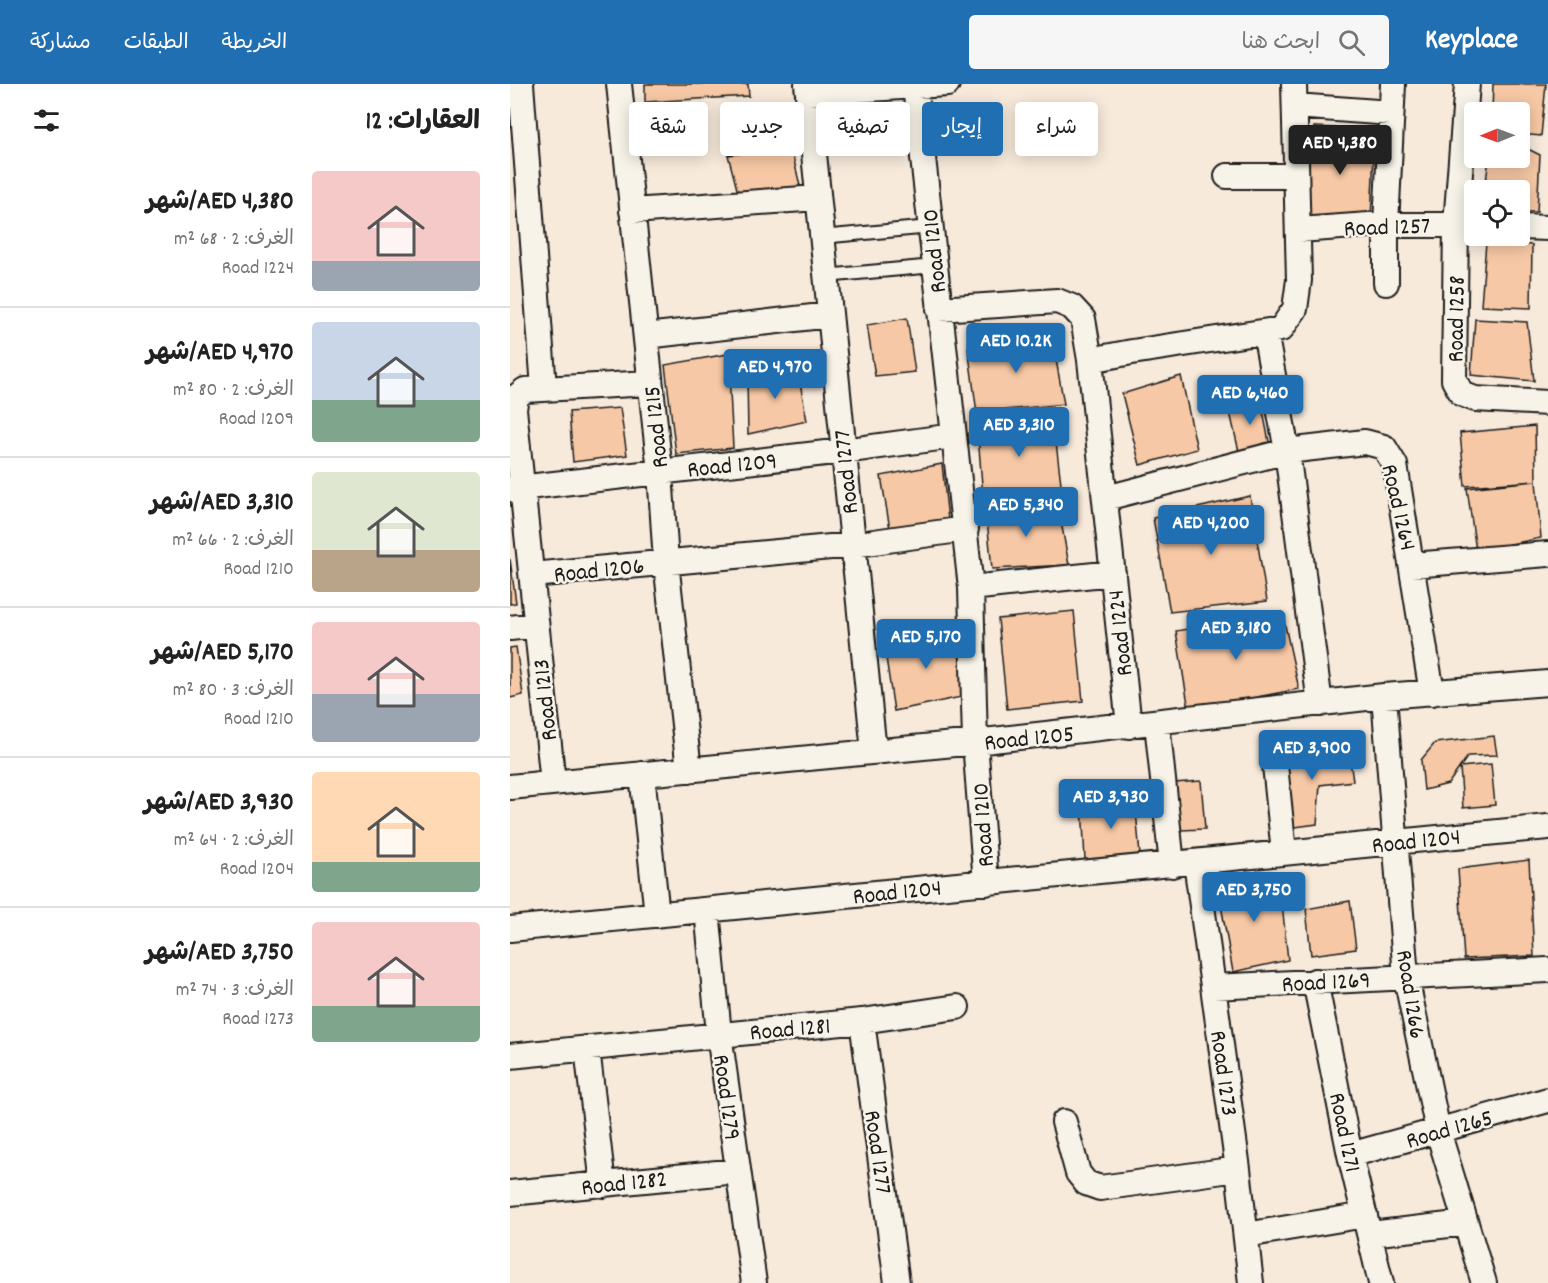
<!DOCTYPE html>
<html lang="ar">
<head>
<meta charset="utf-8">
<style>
  body { margin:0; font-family:Dekko,"Playpen Sans Arabic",sans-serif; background:#f6f6f6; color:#222; direction:rtl; height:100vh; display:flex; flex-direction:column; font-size:22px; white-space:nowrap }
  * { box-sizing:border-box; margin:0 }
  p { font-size:20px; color:#767676 }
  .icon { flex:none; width:33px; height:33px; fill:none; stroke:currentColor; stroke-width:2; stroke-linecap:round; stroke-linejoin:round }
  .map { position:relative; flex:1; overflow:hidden; direction:ltr }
  .drawer { display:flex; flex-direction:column; background:#fff; width:510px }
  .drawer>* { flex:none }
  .hud { position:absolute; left:18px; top:18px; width:570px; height:54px; direction:rtl; display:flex; gap:12px }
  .needle { width:39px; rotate:269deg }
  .controls { position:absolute; left:954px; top:18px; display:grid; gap:12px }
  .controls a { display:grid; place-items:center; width:66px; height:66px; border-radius:6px; background:#fff; box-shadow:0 3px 15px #0003; font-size:30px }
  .price { position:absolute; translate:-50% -51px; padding:0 14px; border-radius:6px; background:#1f6fb2; color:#fff; font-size:20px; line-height:39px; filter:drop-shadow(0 2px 3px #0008) }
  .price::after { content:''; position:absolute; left:50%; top:36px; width:18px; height:14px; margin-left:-9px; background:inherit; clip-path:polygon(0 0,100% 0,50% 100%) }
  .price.current { background:#222; color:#fff }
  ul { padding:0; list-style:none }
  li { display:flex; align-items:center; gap:18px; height:150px; padding:0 30px }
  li+li { border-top:2px solid #e0e0e0 }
  li span { display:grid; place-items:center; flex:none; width:168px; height:120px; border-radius:6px; color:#555 }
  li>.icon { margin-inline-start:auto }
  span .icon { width:72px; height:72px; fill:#fffc; stroke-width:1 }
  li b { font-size:26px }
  h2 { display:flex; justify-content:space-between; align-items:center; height:72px; padding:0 30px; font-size:26px }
  .pill { padding:0 21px; border-radius:6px; background:#fff; box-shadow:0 3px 15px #0003; font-size:21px; line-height:54px }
  .pill.current { background:#1f6fb2; color:#fff }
  header { display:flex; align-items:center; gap:36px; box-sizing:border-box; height:84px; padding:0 30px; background:#1f6fb2; color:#fff }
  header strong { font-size:28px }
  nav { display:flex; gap:33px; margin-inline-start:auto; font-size:21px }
  .search { width:420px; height:54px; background:#f6f6f6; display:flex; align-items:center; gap:15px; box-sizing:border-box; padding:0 21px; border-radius:6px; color:#767676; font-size:22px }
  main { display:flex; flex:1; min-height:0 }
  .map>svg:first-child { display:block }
  .building { fill:#f6c8a5; stroke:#1c1c1c; stroke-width:1.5 }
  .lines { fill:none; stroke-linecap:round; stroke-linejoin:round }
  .service-casing { stroke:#1c1c1c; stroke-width:16 }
  .minor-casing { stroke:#1c1c1c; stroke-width:28 }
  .service { stroke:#f7f3e8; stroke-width:12 }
  .minor { stroke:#f7f3e8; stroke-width:24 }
  .labels { text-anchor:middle; stroke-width:5; stroke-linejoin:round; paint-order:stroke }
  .street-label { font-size:24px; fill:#1c1c1c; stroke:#f7f3e8 }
</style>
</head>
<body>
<header>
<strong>Keyplace</strong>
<div class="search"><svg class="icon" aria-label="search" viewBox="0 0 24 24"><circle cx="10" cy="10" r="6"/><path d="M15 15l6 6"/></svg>ابحث هنا</div>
<nav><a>الخريطة</a><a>الطبقات</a><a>مشاركة</a></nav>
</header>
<main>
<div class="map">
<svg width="1038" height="1199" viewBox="0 0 1038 1199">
  <rect width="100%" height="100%" fill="#f7eadb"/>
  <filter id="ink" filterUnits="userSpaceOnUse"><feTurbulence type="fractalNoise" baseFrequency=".0167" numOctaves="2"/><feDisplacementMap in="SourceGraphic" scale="12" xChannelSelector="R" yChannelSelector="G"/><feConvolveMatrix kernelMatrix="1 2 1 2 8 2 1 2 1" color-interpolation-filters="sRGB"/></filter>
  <g filter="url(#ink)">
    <!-- building -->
    <path class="building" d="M135,0H238L239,12L135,18Z
      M983,0H1036L1031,52L1010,50V28H982Z
      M273,18L281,64L218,71L214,32Z
      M804,43L865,46L861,136L791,141Z
      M1010,61L1030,71L1027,128H1010V106H975L979,74H1010Z
      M281,64L292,110L229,113L218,71Z
      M976,158L1022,161L1021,224L971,222Z
      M397,234L405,288L365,292L357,241Z
      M965,235L1017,238L1024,297L961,291Z
      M541,248L554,320L467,329L458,263Z
      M218,270L223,364L166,370L155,281Z
      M287,282L297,337L238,350L237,291Z
      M671,292L687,365L630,381L612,310Z
      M750,312L760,363L730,372L719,324Z
      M110,324L117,371L63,378L59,328Z
      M543,334L552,408L473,413L467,339Z
      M1025,342L1026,397L955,402L950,349Z
      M432,380L438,436L380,445L371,392Z
      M1026,397L1031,454L966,467L957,404Z
      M740,412L757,517L660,528L643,434Z
      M548,421L559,481L482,485L476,426Z
      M0,475L6,519L0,520Z
      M564,527L573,617L497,625L488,535Z
      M772,528L789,605L679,626L666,547Z
      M449,545L456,612L384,627L374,560Z
      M6,563L13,611L0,614V564Z
      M984,652L987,671L958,672L938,700L914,706L911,676L925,659Z
      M838,663L843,697L810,701L807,740L778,744L771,670Z
      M981,680L985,721L953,724L950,683Z
      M691,697L695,745L670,746L664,699Z
      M625,716L630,771L575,776L572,722Z
      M1019,776L1024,872L954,875L948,785Z
      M769,792L778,876L723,888L708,804Z
      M840,817L846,865L801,871L796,825Z"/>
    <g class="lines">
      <defs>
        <path id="service" d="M311,153L421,143
          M315,192L424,182"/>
        <path id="minor" d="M11,0L34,304
          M109,0L150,388L156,478L179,686
          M297,0L364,668
          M957,0L946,140L944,296L952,310L965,315L1038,319
          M405,2L461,504L465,658L476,799
          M298,9L437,0
          M785,22L881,29
          M717,92H775L786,95
          M122,127L308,114
          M1010,143L1038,144
          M789,146L859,141H964
          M876,199V141L883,0
          M429,225L547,217L562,223L573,235L580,276L619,642
          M755,248L777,367L810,620
          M136,252L320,231
          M580,276L622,268L771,245L785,225L789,196L784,0
          M0,405L333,367L444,352
          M596,414L777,367L855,358L874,363L885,381L922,609
          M902,481L1038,470
          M22,491L342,461L456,445
          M461,504L603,489
          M0,544L26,541
          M874,612L896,893L928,1047L974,1199
          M647,639L662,781
          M764,671L774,769
          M132,690L147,831
          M43,699L4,325L6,313L15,306L140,299
          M0,703L465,658L874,612L1038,599
          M686,778L728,1085L741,1199
          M197,826L209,950L244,1199
          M0,845L1038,743
          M805,897L840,1071L871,1199
          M703,903L1038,886
          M352,937L387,1199
          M77,964L93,1101
          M0,972L352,937L447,923
          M554,1038L568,1089L576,1099L590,1104L728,1085
          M840,1071L1038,1016
          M0,1109L228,1087
          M860,1150L956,1139
          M736,1151L855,1131"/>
      </defs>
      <!-- service casing -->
      <use href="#service" class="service-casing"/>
      <!-- minor casing -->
      <use href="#minor" class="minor-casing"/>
      <!-- service -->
      <use href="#service" class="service"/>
      <!-- minor -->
      <use href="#minor" class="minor"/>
    </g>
  </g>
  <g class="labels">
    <!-- street labels -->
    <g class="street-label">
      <text transform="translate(877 142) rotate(-2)" y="8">Road 1257</text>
      <text transform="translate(423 167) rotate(-96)" y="8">Road 1210</text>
      <text transform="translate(945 235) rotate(-89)" y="8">Road 1258</text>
      <text transform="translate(145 343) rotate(-96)" y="8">Road 1215</text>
      <text transform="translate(222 380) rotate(-6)" y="8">Road 1209</text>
      <text transform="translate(335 388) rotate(-96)" y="8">Road 1277</text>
      <text transform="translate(890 423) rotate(77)" y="8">Road 1264</text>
      <text transform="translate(89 485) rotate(-6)" y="8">Road 1206</text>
      <text transform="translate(609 549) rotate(-96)" y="8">Road 1224</text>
      <text transform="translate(34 616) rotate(-96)" y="8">Road 1213</text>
      <text transform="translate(519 653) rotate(-6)" y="8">Road 1205</text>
      <text transform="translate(472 741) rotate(-94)" y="8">Road 1210</text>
      <text transform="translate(906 756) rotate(-6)" y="8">Road 1204</text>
      <text transform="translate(387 807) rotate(-6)" y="8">Road 1204</text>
      <text transform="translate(816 897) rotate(-3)" y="8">Road 1269</text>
      <text transform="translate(902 910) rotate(81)" y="8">Road 1266</text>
      <text transform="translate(280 944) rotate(-5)" y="8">Road 1281</text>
      <text transform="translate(715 989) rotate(82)" y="8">Road 1273</text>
      <text transform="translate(218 1013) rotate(82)" y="8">Road 1279</text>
      <text transform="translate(939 1044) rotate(-16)" y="8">Road 1265</text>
      <text transform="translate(836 1048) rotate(78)" y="8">Road 1271</text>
      <text transform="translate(369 1068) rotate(82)" y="8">Road 1277</text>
      <text transform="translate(114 1098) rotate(-6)" y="8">Road 1282</text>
    </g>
  </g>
</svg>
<div class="controls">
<a><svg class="needle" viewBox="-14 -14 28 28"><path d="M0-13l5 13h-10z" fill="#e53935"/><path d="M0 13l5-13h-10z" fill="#767676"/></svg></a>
<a><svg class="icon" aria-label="locate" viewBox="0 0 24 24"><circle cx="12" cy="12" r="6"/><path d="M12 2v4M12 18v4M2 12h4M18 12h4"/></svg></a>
</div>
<b class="price current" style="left:830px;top:92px">AED 4,380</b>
<b class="price" style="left:506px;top:290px">AED 10.2K</b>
<b class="price" style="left:265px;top:316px">AED 4,970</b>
<b class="price" style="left:740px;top:342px">AED 6,460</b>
<b class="price" style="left:509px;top:374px">AED 3,310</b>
<b class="price" style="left:516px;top:454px">AED 5,340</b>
<b class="price" style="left:701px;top:472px">AED 4,200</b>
<b class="price" style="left:726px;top:577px">AED 3,180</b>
<b class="price" style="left:416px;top:586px">AED 5,170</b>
<b class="price" style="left:802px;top:697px">AED 3,900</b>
<b class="price" style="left:601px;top:746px">AED 3,930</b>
<b class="price" style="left:744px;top:839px">AED 3,750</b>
<div class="hud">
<a class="pill">شراء</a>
<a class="pill current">إيجار</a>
<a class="pill">تصفية</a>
<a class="pill">جديد</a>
<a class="pill">شقة</a>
</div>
</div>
<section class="drawer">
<h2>العقارات: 12<svg class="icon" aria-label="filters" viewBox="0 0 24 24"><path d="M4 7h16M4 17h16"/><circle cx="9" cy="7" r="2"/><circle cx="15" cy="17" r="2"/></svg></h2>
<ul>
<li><span style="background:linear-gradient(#f6c9c9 75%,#9aa5b1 0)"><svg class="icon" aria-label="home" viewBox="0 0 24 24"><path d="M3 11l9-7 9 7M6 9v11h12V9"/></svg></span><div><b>AED 4,380/شهر</b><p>الغرف: 2 · 68 m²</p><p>Road 1224</p></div></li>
<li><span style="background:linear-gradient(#c9d6e8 65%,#7fa58c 0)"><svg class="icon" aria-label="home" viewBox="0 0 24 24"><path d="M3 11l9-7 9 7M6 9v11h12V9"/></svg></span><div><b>AED 4,970/شهر</b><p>الغرف: 2 · 80 m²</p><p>Road 1209</p></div></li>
<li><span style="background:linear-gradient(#dfe7d0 65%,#b9a48a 0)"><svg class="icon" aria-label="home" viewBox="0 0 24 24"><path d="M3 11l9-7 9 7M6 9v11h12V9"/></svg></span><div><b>AED 3,310/شهر</b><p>الغرف: 2 · 66 m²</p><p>Road 1210</p></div></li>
<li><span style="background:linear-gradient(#f6c9c9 60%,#9aa5b1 0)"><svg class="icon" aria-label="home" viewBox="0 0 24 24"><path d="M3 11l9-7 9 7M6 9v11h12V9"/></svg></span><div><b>AED 5,170/شهر</b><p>الغرف: 3 · 80 m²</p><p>Road 1210</p></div></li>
<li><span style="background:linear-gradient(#ffd9b3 75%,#7fa58c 0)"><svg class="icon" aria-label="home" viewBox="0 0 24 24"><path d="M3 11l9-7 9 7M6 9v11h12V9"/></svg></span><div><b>AED 3,930/شهر</b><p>الغرف: 2 · 64 m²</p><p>Road 1204</p></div></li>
<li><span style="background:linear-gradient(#f6c9c9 70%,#7fa58c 0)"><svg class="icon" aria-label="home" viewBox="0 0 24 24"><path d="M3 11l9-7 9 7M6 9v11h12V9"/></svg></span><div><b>AED 3,750/شهر</b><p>الغرف: 3 · 74 m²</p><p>Road 1273</p></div></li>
</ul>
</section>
</main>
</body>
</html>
